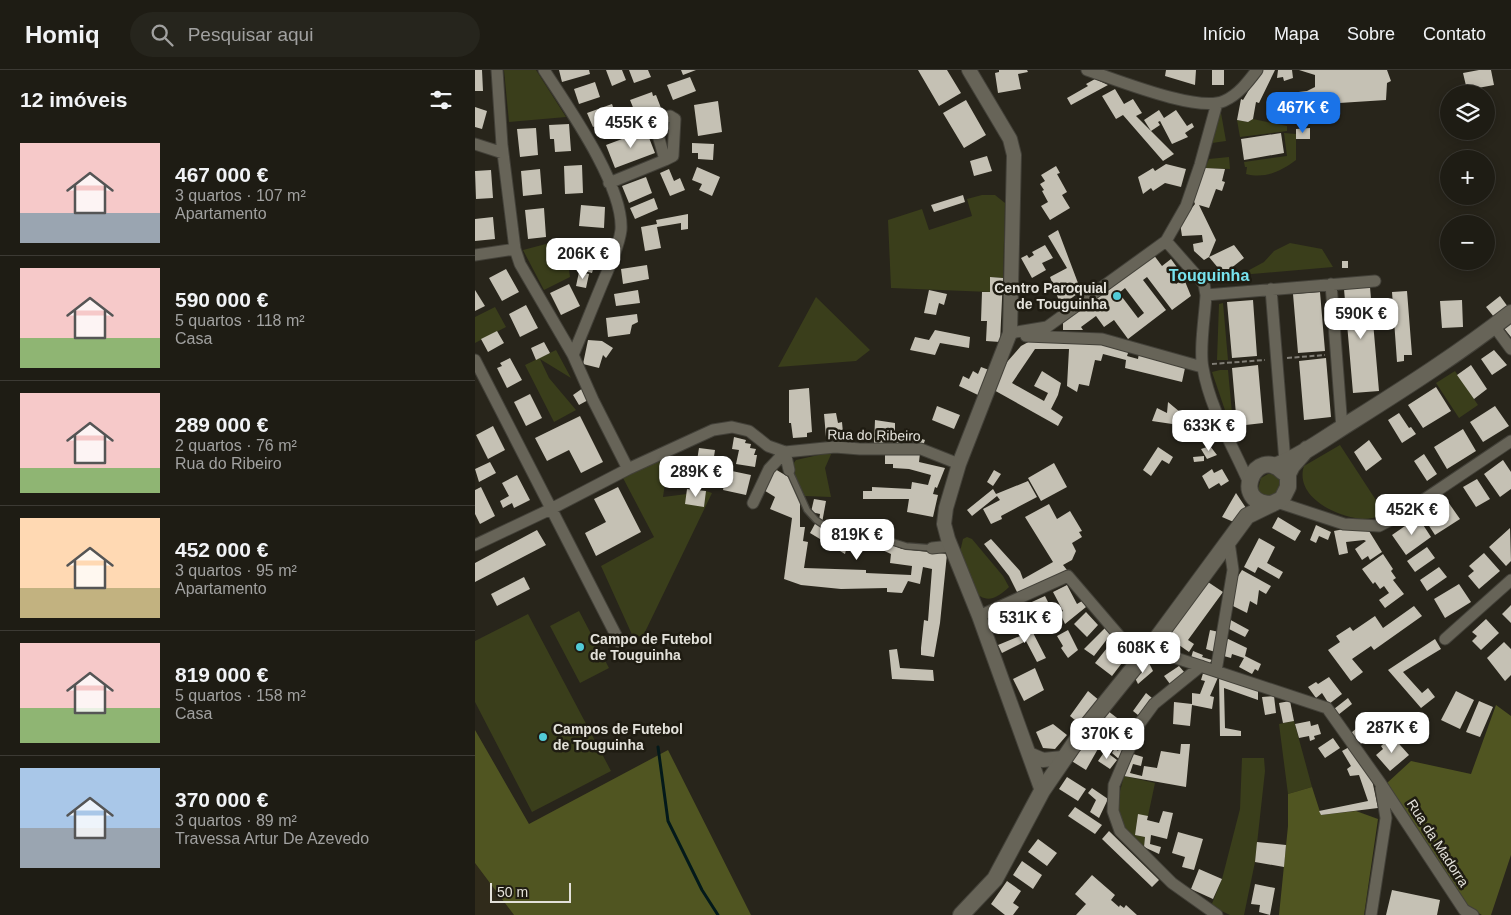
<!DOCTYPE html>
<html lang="pt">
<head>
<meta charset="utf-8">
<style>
  body { margin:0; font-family:Arial,sans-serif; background:#26251d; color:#f1f3f6; height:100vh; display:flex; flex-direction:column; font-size:19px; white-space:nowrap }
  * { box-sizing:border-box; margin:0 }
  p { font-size:16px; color:#a1a1a0 }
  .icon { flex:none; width:28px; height:28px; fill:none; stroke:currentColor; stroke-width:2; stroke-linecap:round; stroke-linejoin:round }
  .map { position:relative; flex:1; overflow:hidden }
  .side { display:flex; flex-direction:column; background:#1e1c14; width:475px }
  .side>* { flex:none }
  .fabs { position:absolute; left:965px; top:15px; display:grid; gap:10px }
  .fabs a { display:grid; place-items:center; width:55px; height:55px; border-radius:50%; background:#1e1c14; box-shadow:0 2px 12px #0003,0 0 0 1px #3c3a34; font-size:25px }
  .scale { position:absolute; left:15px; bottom:12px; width:81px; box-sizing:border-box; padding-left:5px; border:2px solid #e3e1da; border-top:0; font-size:14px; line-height:18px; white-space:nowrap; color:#e3e1da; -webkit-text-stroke:4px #1f1c12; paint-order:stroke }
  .price { position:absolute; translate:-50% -42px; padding:0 11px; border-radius:10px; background:#fff; color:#222; font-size:16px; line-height:32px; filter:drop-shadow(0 1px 2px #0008) }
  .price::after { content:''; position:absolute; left:50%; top:30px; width:15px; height:11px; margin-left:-8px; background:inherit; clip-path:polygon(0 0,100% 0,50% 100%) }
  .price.selected { background:#1a73e8; color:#fff }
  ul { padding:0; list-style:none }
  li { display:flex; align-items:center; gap:15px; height:125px; padding:0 20px }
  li+li { border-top:1px solid #3c3a34 }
  li span { display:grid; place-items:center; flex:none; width:140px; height:100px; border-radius:0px; color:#555 }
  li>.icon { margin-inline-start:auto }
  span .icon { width:60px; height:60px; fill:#fffc; stroke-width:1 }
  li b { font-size:21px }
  h2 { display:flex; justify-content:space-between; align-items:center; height:60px; padding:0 20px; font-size:21px }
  header { display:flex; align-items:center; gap:30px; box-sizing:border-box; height:70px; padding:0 25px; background:#1e1c14; border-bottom:1px solid #3c3a34 }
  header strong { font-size:24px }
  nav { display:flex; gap:28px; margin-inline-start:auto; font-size:18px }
  .search { width:350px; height:45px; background:#26251d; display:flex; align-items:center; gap:12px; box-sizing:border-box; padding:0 18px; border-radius:28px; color:#a1a1a0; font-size:19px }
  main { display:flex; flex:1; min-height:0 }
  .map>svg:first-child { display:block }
  .built { fill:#302b1b }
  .green { fill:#3a3e1b }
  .forest { fill:#505521 }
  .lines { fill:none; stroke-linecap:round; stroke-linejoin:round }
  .stream { stroke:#03191a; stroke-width:3 }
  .building { fill:#c5c1b4; fill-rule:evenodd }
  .service-casing { stroke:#434139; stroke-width:8 }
  .minor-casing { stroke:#434139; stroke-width:13 }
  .tertiary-casing { stroke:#434139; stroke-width:16 }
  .secondary-casing { stroke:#434139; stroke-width:18 }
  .path { stroke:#817e76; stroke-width:2; stroke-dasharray:5 2.5; stroke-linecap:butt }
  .service { stroke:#676458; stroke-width:5.5 }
  .minor { stroke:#676458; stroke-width:11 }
  .tertiary { stroke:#676458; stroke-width:14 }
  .secondary { stroke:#676458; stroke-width:16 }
  .poi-dot { fill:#52cbd7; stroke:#1f1c12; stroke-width:2 }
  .labels { text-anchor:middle; stroke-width:5; stroke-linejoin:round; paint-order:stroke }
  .poi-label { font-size:14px; font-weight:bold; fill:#e3e1da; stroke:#1f1c12; text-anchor:start }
  .street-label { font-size:14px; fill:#e3e1da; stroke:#1f1c12 }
  .quarter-label { font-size:16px; font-weight:bold; fill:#77e2ed; stroke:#1f1c12 }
</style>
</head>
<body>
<header>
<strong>Homiq</strong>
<div class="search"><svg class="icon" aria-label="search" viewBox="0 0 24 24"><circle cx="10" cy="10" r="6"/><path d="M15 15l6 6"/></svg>Pesquisar aqui</div>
<nav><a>Início</a><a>Mapa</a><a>Sobre</a><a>Contato</a></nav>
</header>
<main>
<section class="side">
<h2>12 imóveis<svg class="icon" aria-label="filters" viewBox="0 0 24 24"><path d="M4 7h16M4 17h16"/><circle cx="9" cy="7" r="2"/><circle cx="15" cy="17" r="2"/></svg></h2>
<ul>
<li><span style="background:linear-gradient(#f6c9c9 70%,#9aa5b1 0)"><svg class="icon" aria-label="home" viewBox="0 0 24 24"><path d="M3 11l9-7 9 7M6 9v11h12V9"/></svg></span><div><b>467 000 €</b><p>3 quartos · 107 m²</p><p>Apartamento</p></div></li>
<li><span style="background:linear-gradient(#f6c9c9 70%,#8fb573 0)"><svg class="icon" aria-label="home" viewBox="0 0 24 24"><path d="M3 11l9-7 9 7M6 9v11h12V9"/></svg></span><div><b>590 000 €</b><p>5 quartos · 118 m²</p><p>Casa</p></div></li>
<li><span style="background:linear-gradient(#f6c9c9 75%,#8fb573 0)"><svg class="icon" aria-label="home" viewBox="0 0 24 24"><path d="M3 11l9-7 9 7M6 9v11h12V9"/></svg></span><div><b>289 000 €</b><p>2 quartos · 76 m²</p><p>Rua do Ribeiro</p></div></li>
<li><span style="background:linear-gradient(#ffd9b3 70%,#c2b280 0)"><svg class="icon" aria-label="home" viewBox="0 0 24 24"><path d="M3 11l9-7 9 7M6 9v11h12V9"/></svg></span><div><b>452 000 €</b><p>3 quartos · 95 m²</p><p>Apartamento</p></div></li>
<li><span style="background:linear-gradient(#f6c9c9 65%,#8fb573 0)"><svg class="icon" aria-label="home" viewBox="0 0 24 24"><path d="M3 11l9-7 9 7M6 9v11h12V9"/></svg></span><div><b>819 000 €</b><p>5 quartos · 158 m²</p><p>Casa</p></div></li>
<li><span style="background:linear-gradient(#a9c7e8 60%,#9aa5b1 0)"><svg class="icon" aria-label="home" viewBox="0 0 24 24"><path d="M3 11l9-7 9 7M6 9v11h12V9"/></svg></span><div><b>370 000 €</b><p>3 quartos · 89 m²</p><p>Travessa Artur De Azevedo</p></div></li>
</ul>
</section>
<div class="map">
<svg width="1036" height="845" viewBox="0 0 1036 845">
  <rect width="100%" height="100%" fill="#28251b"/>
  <!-- built -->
  <path class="built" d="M0,793L39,845H0Z"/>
  <!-- green -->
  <path class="green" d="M29,0H61L91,47L34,52Z
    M746,43L751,71L737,73L744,44Z
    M778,49L812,56V61L765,67L762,50L773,52Z
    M809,63L821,64V90C806,101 791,109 771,104L772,97H770L769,92L812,86Z
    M754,87L755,99L730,98L734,89Z
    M507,125H520L530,133L528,208L515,207V222L416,218L413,150L447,139L454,160L497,146L492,129Z
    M90,169L95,207L69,220L48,180Z
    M815,173L847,179L858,197L765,205L789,192L799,181Z
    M341,227L395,280L381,291L303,297Z
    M748,233L753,290H742L744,234Z
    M20,237L31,257L0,273V247Z
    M81,280L96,308L65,289L74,308L101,340L79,352L50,295Z
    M745,300H753L758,354L755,355L737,302Z
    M980,301L1003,335L984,348L961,313Z
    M865,375L910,444C903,447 895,449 887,449C862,447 819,427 829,396Z
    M357,382L350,398L356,427L330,426L316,397L321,390Z
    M194,386L188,427L212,424L229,436L231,421L237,423L169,564L159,569L126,496L179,467L148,408Z
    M793,404H797L806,411L803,426H787L783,419L786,408Z
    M492,467L497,469L528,506L534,517C525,526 513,534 502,524L485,482L488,469Z
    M104,541L134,598L105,613L75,556Z
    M53,544L136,701L57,742L0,632V571Z
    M819,651L837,717L813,724L804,654Z
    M767,688H789L790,701L780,792L769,845H755L736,836L747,809L765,739Z
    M649,706L680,713L673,746L663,745L660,765L670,767L669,777L647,759L642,733Z"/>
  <!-- forest -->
  <path class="forest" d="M1021,635L1036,646V785L1016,845H1007L994,838L912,713L936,691L996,704Z
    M0,660L54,754L193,680L276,845H39L0,793Z
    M837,717L846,745L881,741L903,749L889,845H804L813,756V724Z"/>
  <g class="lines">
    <!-- stream -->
    <path class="stream" d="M183,677L193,751L227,820L243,845"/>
  </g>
  <!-- building -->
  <path class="building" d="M0,0H7L8,21H0Z
    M84,0H114L115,4L87,12Z
    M131,0H147L151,10L137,16Z
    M154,0H173L176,7L159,13Z
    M206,0H221L208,5Z
    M443,0H472L486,23L464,36Z
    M524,0H552L553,2L543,4L546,19L523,23L520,3L524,2Z
    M691,0H721L720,15L690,6Z
    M737,0H749V15H737Z
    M786,0H800L784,33L781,32L778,49L773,52L762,50L766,29L768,30Z
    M803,0H817L818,8L809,11L808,7L802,8Z
    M824,0H912L916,11L912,13L911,30L833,35V38L804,49L801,38L818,33L815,23L832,21L840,17V5Z
    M1004,0H1016L1019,15L992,20L988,3Z
    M215,7L221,21L198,30L192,15Z
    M620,9L633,15L596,35L592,28L613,16L611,14Z
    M120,12L125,27L104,34L99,19Z
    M640,19L649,34L658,29L667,43L661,46L699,84L688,91L648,45L641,49L627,26Z
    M177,22L178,26L181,25L186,38L162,47L155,30Z
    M491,30L511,65L489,78L468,43Z
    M243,31L247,62L223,66L219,35Z
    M137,34L142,48L118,57L112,43Z
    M0,37L12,41L7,59L0,57Z
    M684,40L689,48L701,40L712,56L717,53L719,57L710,63L713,67L697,74L685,51L683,52L685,55L676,61L669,50Z
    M94,54L96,81L80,82L79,69H75L74,55Z
    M61,58L63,85L45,87L42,59Z
    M835,58V69H821V59Z
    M171,60L180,83L140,98L131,75Z
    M806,63L809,83L769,90L766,69Z
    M217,73L239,74L238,90L223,89V83H217Z
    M512,86L517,101L499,106L495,91Z
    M691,94L711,99L706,117L690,113L678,121L676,118L668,124L663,107L678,98L680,101Z
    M107,95L108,123L90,124L89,96Z
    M581,96L585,103L582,104L592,122L587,125L595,138L575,150L566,136L573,132L567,121L569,120L565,114L570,111L566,105Z
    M222,97L245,107L237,126L224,120L227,114L217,110Z
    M730,98L750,99L747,111L750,112L747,121L741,119L734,138L724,135L741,170L734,187L729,190L719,181L718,174L728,172L727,165L707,166L705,153L720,134L718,129Z
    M65,99L67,124L48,126L46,101Z
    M194,99L199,111L205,108L210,120L195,126L185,103Z
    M16,100L18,128L1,129L0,101Z
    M171,107L177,123L154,133L147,116Z
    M488,125L490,132L459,142L456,135Z
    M179,128L183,139L160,149L155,138Z
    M106,135L130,137L129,158L104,156Z
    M69,138L71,167L53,169L50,140Z
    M213,144V159L206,160V153L182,157L186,178L170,181L166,157L182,154L181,150Z
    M18,147L20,169L0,171V149Z
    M583,160L606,221L586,236L575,207L592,198L573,166Z
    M108,168L126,173L117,203L99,198Z
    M570,175L578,188L567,193L571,200L557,208L546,188L552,185L554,188L559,185L557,182Z
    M759,175L769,188L755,199H744L734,187Z
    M678,184L687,196L696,189L704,200L696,207L701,214L709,209L716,226L697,240L672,207L668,210L691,240L653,269L639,250L629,257L621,246L606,257L608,260H588V251ZM650,218L669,243L663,248L644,223Z
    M867,191H873V198H867Z
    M172,195L174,209L148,214L146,199Z
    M31,199L44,222L27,231L14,208Z
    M104,202L114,204L111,218L101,216Z
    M515,207L528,208L525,272L511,271L512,251H506L507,222H515Z
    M94,214L105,236L86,245L75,223Z
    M895,217L904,321L878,323L869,219Z
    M0,220L10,236L0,241Z
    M163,220L165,233L141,236L139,224Z
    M454,220L472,224L469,235L464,233L461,245L449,243Z
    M932,221L937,285H929V291L922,292L917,222Z
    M845,222L850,281L823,283L818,224Z
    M1025,226L1033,237L1019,247L1011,237Z
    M778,230L782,286L757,288L752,232Z
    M987,230L988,257L967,258L965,231Z
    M51,235L63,258L45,267L34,244Z
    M162,244L163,252L157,255L155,264L133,267L131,248Z
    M1036,251V267L1028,257Z
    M460,260L495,267L494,278L465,273L460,285L435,280L440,267L454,270Z
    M22,261L29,273L13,282L6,269Z
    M113,270L127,271L138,278L131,288L128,285L124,298L108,294Z
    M557,270L608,272L629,275L654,280L652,286L663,289L664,283L710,298L707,312L650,298L651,290L628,284L626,291L620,290L614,316L604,314L602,322L592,316L594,279H560L537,313L569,331L573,323L559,316L567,301L586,313L583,325L576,339L588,347L583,356L517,319L532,292L546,276Z
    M69,272L75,283L61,290L56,278Z
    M1019,280L1032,295L1017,305L1006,289Z
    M35,288L47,310L32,318L22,298L27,296L25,293Z
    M851,288L856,347L829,350L824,291Z
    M783,295L788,353L762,356L757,298Z
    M996,295L1012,319L999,329L982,305Z
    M506,297L514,300L503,325L484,316L488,306L494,309L498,301L503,304Z
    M961,317L976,341L948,358L933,335Z
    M108,318L115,329L104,335L98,325Z
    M334,318L337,362L332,363V367L318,368L316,353H314V320Z
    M55,324L67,348L51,356L39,332Z
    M693,332L724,358L677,351L682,338L692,343Z
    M462,336L485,345L479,359L457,350Z
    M1020,336L1034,356L1008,372L995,352Z
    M361,343L363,353L367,352L368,363L351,367L349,344Z
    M924,343L934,358L936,357L941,364L927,373L913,350Z
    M105,346L128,392L106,403L94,380L72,391L60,368Z
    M400,350L420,353V365H429L431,358L434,359L433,364L450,370L448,376L427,368L425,374H399Z
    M18,356L30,380L13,389L1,365Z
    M988,359L1001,381L972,399L959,377Z
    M259,367L271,370L270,373L276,374L275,378L281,379L279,385H282L280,397L261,394L264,380L257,379Z
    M894,370L907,389L891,401L879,382Z
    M735,376L742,385L732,389L726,379Z
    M683,377L698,387L694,394L687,390L676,406L668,400Z
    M224,378L240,380L236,406L220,403Z
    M410,381L445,383L444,392L470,398L462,418L460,417L458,424L463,425L458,447L432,442L434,429H388V421H397V417L436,419L437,412L453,415L456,405L434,399L418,398V394H410Z
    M949,384L962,404L952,411L939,391Z
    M194,386L211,388L207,414L190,412Z
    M729,386V391L719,392L718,387Z
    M1028,390L1036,402V419L1025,427L1009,404Z
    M15,392L21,403L4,412L0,399Z
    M579,393L592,417L566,431L553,408Z
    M300,399L315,408L325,430V457H330L328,471L333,472L329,498L391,500V503L436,505L437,496L415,493L416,484L403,478L390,475L389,480L381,479V482L371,480L370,484L335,463L341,452L360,466L369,469L405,470L427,479L472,484L465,553L459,587L446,585V578L449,550L453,551L457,499L448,497L445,514L433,511L427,523L412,522V518L366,519L326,515L309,509L317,448L295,439L300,427L287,419Z
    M737,399L739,403L747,399L754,411L746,416L744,413L734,419L727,406Z
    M252,400L276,405L271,425L248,420Z
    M519,400L526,404L518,416L512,412Z
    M42,405L55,430L39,438L37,433L28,438L25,431L34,426L27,413Z
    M1002,409L1015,429L1001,437L988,417Z
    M553,411L562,427L526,446L527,449L516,454L508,439L525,430L522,426L497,446L492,440L518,419L521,424Z
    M6,417L20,446L5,454L0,444V420Z
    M143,417L166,462L121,486L110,463L131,452L119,429Z
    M212,419L231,421L229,437L210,434Z
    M761,423L771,438L761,453L747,447Z
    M339,429L351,431L347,453L344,450L345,444L336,442Z
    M971,429L985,449L960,465L947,445Z
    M574,434L582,449L595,441L607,461L604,462L607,467L597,473L601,481L597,490L588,495L592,500L543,524L534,506L509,474L516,469L545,501L548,509L578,492L550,447Z
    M803,447L826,461L820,471L797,458Z
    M943,447L956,467L931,485L917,465Z
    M841,455L856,462L853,470L844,466L841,473L835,470Z
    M1035,458L1036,491L1031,496L1014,477Z
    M869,459L894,461L907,482L895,490L893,486L887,490L880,479L891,471L889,470L871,472L873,483L864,485L859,461Z
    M62,460L71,475L0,512V493Z
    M784,468L800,477L792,493L808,502L804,509L783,497L780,503L769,497Z
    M952,477L960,488L940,502L932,491Z
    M1009,483L1025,501L1004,519L993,506L999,501L994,496Z
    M908,484L918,499L916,501L921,508L918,510L929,524L910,538L904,530L914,523L909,516L905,519L900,512L898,514L887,499Z
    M964,497L972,507L952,521L945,510Z
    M767,500L796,516L791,524L784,520L782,535L775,531L772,543L758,536L762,508Z
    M49,507L55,519L22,536L16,524Z
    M733,512L748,522L713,570L719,574L714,582L704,575L699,583L689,580L687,575Z
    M984,514L996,532L970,548L959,529Z
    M592,515L602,534L607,531L611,537L590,554L585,543L588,541L578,522Z
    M570,526L580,546L558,556L548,536Z
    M1036,535V553L1027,544Z
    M939,536L947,546L899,580L896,576L877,589L888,602L876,611L853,580L865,572L861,566L875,557L878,561L900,546L908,558Z
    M611,542L623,555L612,567L599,554Z
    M752,548L774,560L770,567L750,557Z
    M1011,549L1024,563L1006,580L997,571L1002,566L997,562Z
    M554,555L571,588L562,592L551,571L527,583L523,575L550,564L547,558Z
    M630,558L636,564L619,586L609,579Z
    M593,560L603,580L593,588L586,578L588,576L582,566Z
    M735,560L744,562L740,582L731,579Z
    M749,567L772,578L770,586L786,594L783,601L780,599L777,604L764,597L769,588L757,584L756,588L745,585Z
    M960,569L966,579L928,602L947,623L953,618L960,627L946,638L913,600Z
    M1029,572L1036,579V605L1030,611L1012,588Z
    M636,573L653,585L637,606L620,593Z
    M422,579L425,598L458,600L459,611L417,609L414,580Z
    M718,581L728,585L727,587L737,590L734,594L716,588Z
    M674,593L678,601L663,614L659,606Z
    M704,596L710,603L695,614L689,606Z
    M560,598L569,620L549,631L538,609Z
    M729,600L744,605L735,626L739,627L737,639L717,635L715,656L698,654L699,632L717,634V623L725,624L730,611L726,610Z
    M744,605L783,620V630L749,618L750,658L766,661V666H745Z
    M854,607L867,624L854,634L847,623L841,628L833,617L841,612L843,614Z
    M613,621L625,631L606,655L595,646Z
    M981,621L999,630L985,659L966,650Z
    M671,623L677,628L663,645L658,641Z
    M799,626L801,643L790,645L787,627Z
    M873,628L877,634L863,645L859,639Z
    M815,631L819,651L808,653L804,633Z
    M1004,631L1018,637L1005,667L991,662Z
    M633,641L646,651L638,661L632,656L627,663L629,665L621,675L624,677L611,700L595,690L602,679L605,681L614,670L612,668Z
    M911,647L920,657L901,674L894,667L906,657L903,654Z
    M835,651L836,656L843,654L846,664L839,666L840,669L835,671L834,666L824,668L820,654Z
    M890,651L898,660L889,668L891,670L886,674L876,663Z
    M578,654L592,665L580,679L568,678L561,662Z
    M917,666L934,685L915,701L901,685L908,679L906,676Z
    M858,668L865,678L850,688L843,678Z
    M646,674L651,677L645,690L637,683L640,678L643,681Z
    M706,674H715L711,717L649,706L658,684L668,687L666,696L658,694L655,703L667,706L669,696L682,698L686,681L705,684Z
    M876,676L896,705L903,738L846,745L844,741L893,731L884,705L875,706L872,699L876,696L867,681Z
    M630,681L642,690L635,699L623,691Z
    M592,707L611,719L603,731L584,719Z
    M617,718L633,729L624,748L615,742L621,730L613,723Z
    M600,737L627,755L620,764L593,746Z
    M688,741L698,743L692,769L676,765L675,774L686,777L684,784L669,777L670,767L660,765L663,744L673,746L672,750L684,753Z
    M634,761L684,810L677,817L627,769Z
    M703,762L728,769L719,800L707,797L710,787L697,783Z
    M563,769L582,783L572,796L553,782Z
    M782,772L811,775L809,797L780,792Z
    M547,791L567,805L558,819L538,805Z
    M724,799L747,809L738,829L716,819Z
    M617,805L640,825L636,830L644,837L645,835L649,838L651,835L662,845H601L611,834L600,824Z
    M532,811L546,821L538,833L544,837L538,845H530L516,834Z
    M780,814L800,818L795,845L784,842L785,835L776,834Z
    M917,820L965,830L962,845H911Z"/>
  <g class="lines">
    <defs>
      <path id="service" d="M314,400L332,440L341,450L359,462L377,468H405L431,476L457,478"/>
      <path id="minor" d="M22,0L27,75L40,179L45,194L98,285L118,330L153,399
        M69,0C93,37 149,116 146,160C144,176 136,193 130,207C119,233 109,259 98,285
        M612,0C640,9 723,43 749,31C763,25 773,12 782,0
        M0,74L28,83
        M134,113L190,90L198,86L200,49L195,46L179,51L190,90
        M691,171L729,214L731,225C730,245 724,280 728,298C735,339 758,376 774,413
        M0,185L40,179
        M856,214L867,358
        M796,219L810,392
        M731,225L900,211
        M1019,256L1036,279
        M535,263L572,257L691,171L711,136L725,95L742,33
        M551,266L627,269L727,297
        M0,290L145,573
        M310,382L314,400
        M802,432L869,454L904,456L929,443L1036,371
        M278,433L294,399L310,382
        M0,475L76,439L153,399L238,360L257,357L274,361L293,376L310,382L360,377L385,379H446L484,394
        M457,478L475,476
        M504,546L593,506L665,590
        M970,569L1036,510
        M674,579L852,638L906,714L989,840L998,845
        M726,596L679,634L665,653L639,715L638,741L645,761L697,813L742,845
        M741,601L758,500L754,472
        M896,845L911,748L906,718"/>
      <path id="tertiary" d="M494,0L535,69L539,85L535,263L484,394L471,438L469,454L473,469L504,546L567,721
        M554,684L568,690L588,688"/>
      <path id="secondary" d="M800,396C828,385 853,366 879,350C933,316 986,282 1036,243
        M797,434C754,434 781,374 808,402
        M486,845L520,809L567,721L608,661L674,579L772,446L807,429L813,417V404L817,396L832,379"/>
    </defs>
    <!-- service casing -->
    <use href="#service" class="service-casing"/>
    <!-- minor casing -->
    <use href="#minor" class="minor-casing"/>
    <!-- tertiary casing -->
    <use href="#tertiary" class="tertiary-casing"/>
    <!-- secondary casing -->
    <use href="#secondary" class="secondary-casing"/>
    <!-- path -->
    <path class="path" d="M812,288L850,285
      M737,294L790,290"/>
    <!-- service -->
    <use href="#service" class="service"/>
    <!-- minor -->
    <use href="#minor" class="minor"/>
    <!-- tertiary -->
    <use href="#tertiary" class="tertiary"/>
    <!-- secondary -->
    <use href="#secondary" class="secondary"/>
  </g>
  <!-- markers -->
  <g class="poi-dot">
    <circle cx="642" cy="226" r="5"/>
    <circle cx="105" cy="577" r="5"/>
    <circle cx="68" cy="667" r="5"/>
  </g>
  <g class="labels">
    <!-- poi labels -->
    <g class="poi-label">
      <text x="632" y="223" text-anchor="end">Centro Paroquial<tspan x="632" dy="16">de Touguinha</tspan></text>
      <text x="115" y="574">Campo de Futebol<tspan x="115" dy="16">de Touguinha</tspan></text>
      <text x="78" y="664">Campos de Futebol<tspan x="78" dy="16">de Touguinha</tspan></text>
    </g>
    <!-- street labels -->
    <g class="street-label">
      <text transform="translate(399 365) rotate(1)" y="5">Rua do Ribeiro</text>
      <text transform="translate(963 773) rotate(57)" y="5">Rua da Madorra</text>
    </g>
    <!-- quarter labels -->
    <g class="quarter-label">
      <text x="734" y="211">Touguinha</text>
    </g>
  </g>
</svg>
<div class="fabs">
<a><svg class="icon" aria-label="layers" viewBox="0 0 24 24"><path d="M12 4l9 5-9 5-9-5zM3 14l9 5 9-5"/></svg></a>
<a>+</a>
<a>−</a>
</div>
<div class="scale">50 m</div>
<b class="price selected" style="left:828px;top:64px">467K €</b>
<b class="price" style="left:156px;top:79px">455K €</b>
<b class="price" style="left:108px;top:210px">206K €</b>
<b class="price" style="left:886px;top:270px">590K €</b>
<b class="price" style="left:734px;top:382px">633K €</b>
<b class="price" style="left:221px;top:428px">289K €</b>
<b class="price" style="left:937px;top:466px">452K €</b>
<b class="price" style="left:382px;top:491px">819K €</b>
<b class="price" style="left:550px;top:574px">531K €</b>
<b class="price" style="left:668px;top:604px">608K €</b>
<b class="price" style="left:917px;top:684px">287K €</b>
<b class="price" style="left:632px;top:690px">370K €</b>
</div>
</main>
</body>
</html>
